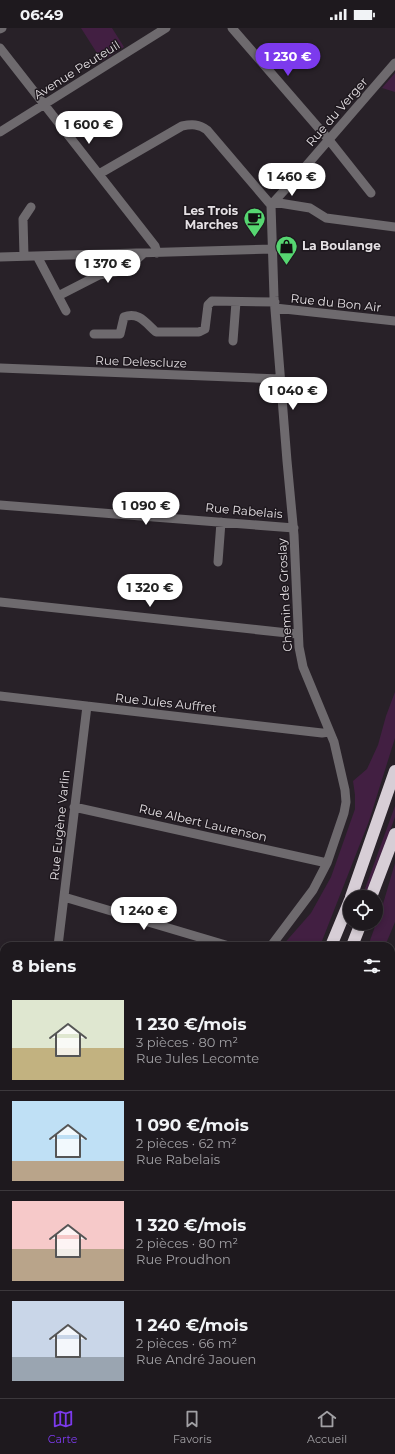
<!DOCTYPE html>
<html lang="fr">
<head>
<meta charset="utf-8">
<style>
  body { margin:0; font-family:Montserrat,sans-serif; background:#262227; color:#f1f3f6; height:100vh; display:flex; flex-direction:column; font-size:15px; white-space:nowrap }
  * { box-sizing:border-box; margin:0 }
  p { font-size:13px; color:#a1a0a4 }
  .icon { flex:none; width:22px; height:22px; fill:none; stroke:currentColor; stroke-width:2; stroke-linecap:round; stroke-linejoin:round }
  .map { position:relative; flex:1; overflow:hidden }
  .side { position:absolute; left:0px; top:914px; width:395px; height:456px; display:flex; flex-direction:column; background:#1e191e; border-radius:12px 12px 0 0; box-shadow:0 2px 6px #0003,0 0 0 1px #3c383c }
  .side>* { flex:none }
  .controls { position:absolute; left:343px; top:862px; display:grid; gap:8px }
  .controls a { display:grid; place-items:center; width:40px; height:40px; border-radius:50%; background:#1e191e; box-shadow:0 2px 6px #0003,0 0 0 1px #3c383c; font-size:20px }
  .price { position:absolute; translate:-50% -34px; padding:0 9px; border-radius:14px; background:#fff; color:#222; font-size:13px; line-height:26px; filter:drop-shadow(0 1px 2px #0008) }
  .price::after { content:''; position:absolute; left:50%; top:24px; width:12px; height:9px; margin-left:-6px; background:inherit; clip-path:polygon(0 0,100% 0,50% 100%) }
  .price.active { background:#7c3aed; color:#fff }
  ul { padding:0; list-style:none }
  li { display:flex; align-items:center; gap:12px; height:100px; padding:0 12px }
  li+li { border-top:1px solid #3c383c }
  li span { display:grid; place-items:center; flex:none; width:112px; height:80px; border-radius:0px; color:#555 }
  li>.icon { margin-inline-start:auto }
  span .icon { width:48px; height:48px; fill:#fffc; stroke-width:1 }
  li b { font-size:17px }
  h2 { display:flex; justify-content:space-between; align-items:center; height:48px; padding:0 12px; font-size:17px }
  .status { display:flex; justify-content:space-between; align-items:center; height:28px; padding:0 20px; background:#1e191e; direction:ltr }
  .status svg { height:11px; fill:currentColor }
  .tab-bar { display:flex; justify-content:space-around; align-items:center; height:56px; border-top:1px solid #3c383c; background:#1e191e; font-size:11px; color:#a1a0a4 }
  .tab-bar a { display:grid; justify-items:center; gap:2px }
  .tab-bar .active { color:#7c3aed }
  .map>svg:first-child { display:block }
  .green { fill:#421f42 }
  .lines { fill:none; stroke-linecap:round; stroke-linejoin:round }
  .minor { stroke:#6e6a6e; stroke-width:9 }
  .highway { stroke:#d7ced6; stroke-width:12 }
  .labels { text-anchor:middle; stroke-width:3; stroke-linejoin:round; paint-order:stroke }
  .street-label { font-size:12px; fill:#e5e0e4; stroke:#1e181e }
  .poi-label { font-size:12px; font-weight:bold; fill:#e5e0e4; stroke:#1e181e; text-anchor:end }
</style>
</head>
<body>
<div class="status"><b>06:49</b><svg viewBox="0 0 49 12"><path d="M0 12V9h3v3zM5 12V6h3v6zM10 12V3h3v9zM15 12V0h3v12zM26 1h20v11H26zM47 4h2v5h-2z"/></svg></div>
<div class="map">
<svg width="395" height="1370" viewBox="0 0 395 1370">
  <rect width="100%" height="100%" fill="#282128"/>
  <!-- green -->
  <path class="green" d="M81,0H112L124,19L102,33Z
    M395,45V64L382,60Z
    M395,664V710L369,793L320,918H282L311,885L331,849L355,781V767L353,753L367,741L378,717L386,688Z
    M395,778V789L366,869H362Z
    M395,835V894L385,918H368L383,876Z
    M62,1366H97L94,1370H59Z
    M150,1366H187L183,1370H148Z"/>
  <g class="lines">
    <!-- minor -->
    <path class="minor" d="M232,0L329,112L371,165
      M0,1L2,0
      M0,20L155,218L157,225
      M0,104L166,0
      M99,146L182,98C192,96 199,96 207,102L271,177
      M273,174L310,180L326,190L395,199
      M24,228L23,191L31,179
      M37,228L66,283
      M0,229L272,221
      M58,268L99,247L125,242L144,225
      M275,280L395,293
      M94,306H120L124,289C138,283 146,295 156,304H199L205,301L208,277L212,273L275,274
      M233,313L236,274
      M0,340L280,351
      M0,477L294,500
      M218,534L221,494
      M0,574L297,606
      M0,668L322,705L329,704
      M74,779L327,835
      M64,869L229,918
      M58,918L87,678
      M271,918L313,862L327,835L344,785L346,774L345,762L334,714L303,639L299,619L294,507L287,433L274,269L271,177L300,145L395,35
      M0,1033L4,1034
      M391,1067L395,1057
      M0,1086L4,1087
      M0,1093L4,1097
      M0,1146L4,1142
      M391,1186H395
      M0,1195L4,1199
      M0,1252L4,1247
      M391,1272L395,1271
      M0,1292L4,1296
      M0,1305H4
      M391,1360H395
      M209,1366V1370
      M234,1366L235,1370
      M343,1366V1370
      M27,1370L28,1366
      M256,1370L311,1366"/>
    <!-- highway -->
    <path class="highway" d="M351,869L395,743
      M371,869L395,806
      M331,918L350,872
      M352,918L361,895
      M108,1370L110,1366
      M132,1370L134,1366"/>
  </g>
  <!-- icons -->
  <defs>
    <symbol id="cafe-pin" viewBox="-11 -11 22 30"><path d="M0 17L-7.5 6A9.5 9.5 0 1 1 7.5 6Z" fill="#56d671" stroke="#1e181e"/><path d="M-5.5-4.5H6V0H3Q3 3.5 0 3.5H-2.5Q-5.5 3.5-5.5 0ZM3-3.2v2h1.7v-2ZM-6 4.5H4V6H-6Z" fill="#111"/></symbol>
    <symbol id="shop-pin" viewBox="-11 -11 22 30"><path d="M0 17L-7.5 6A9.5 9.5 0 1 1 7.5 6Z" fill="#56d671" stroke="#1e181e"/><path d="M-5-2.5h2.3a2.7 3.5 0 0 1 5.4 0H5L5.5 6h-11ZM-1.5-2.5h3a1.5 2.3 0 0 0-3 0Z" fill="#111"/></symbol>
  </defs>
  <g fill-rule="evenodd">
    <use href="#cafe-pin" x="242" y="178" width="25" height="34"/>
    <use href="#shop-pin" x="274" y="206" width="25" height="34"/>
  </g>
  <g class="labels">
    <!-- street labels -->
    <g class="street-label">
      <text transform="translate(77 42) rotate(-32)" y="4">Avenue Peuteuil</text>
      <text transform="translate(337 84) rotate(-49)" y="4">Rue du Verger</text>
      <text transform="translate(336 275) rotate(6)" y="4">Rue du Bon Air</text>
      <text transform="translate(141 334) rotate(2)" y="4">Rue Delescluze</text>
      <text transform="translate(244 483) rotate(5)" y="4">Rue Rabelais</text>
      <text transform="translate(285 567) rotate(-93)" y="4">Chemin de Groslay</text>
      <text transform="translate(166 675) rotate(6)" y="4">Rue Jules Auffret</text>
      <text transform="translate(203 795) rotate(13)" y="4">Rue Albert Laurenson</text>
      <text transform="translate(60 797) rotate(-84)" y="4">Rue Eugène Varlin</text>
    </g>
    <!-- poi labels -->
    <g class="poi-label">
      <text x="238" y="187">Les Trois<tspan x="238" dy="14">Marches</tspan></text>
      <text x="302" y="222" text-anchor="start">La Boulange</text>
    </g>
  </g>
</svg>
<div class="controls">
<a><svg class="icon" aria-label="locate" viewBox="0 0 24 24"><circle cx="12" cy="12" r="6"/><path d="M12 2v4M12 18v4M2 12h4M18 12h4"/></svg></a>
</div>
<b class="price active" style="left:288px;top:49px">1 230 €</b>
<b class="price" style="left:89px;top:117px">1 600 €</b>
<b class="price" style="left:292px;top:169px">1 460 €</b>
<b class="price" style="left:108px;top:256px">1 370 €</b>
<b class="price" style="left:293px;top:383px">1 040 €</b>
<b class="price" style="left:146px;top:498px">1 090 €</b>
<b class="price" style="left:150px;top:580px">1 320 €</b>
<b class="price" style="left:144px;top:903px">1 240 €</b>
<section class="side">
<h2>8 biens<svg class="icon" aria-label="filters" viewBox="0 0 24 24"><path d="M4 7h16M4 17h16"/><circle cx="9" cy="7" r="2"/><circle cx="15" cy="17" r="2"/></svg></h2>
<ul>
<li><span style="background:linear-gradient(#dfe7d0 60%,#c2b280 0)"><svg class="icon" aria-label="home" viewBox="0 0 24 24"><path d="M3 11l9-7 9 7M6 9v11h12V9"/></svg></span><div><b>1 230 €/mois</b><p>3 pièces · 80 m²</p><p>Rue Jules Lecomte</p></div></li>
<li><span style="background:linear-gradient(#bfe0f5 75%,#b9a48a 0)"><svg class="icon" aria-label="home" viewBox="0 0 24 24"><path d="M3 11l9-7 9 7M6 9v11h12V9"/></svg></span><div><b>1 090 €/mois</b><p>2 pièces · 62 m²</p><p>Rue Rabelais</p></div></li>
<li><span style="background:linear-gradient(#f6c9c9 60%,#b9a48a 0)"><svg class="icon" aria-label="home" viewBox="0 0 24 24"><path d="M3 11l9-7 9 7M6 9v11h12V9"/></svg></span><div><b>1 320 €/mois</b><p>2 pièces · 80 m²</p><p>Rue Proudhon</p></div></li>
<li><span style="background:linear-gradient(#c9d6e8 70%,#9aa5b1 0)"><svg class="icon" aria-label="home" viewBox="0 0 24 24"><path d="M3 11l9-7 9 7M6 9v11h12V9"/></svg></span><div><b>1 240 €/mois</b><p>2 pièces · 66 m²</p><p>Rue André Jaouen</p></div></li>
</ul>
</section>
</div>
<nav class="tab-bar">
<a class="active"><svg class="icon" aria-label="map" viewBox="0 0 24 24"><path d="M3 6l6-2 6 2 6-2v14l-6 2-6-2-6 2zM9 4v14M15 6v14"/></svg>Carte</a>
<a><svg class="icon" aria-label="saved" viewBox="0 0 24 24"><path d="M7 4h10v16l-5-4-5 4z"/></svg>Favoris</a>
<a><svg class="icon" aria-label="home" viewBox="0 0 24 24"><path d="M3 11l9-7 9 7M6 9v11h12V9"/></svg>Accueil</a>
</nav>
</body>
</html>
